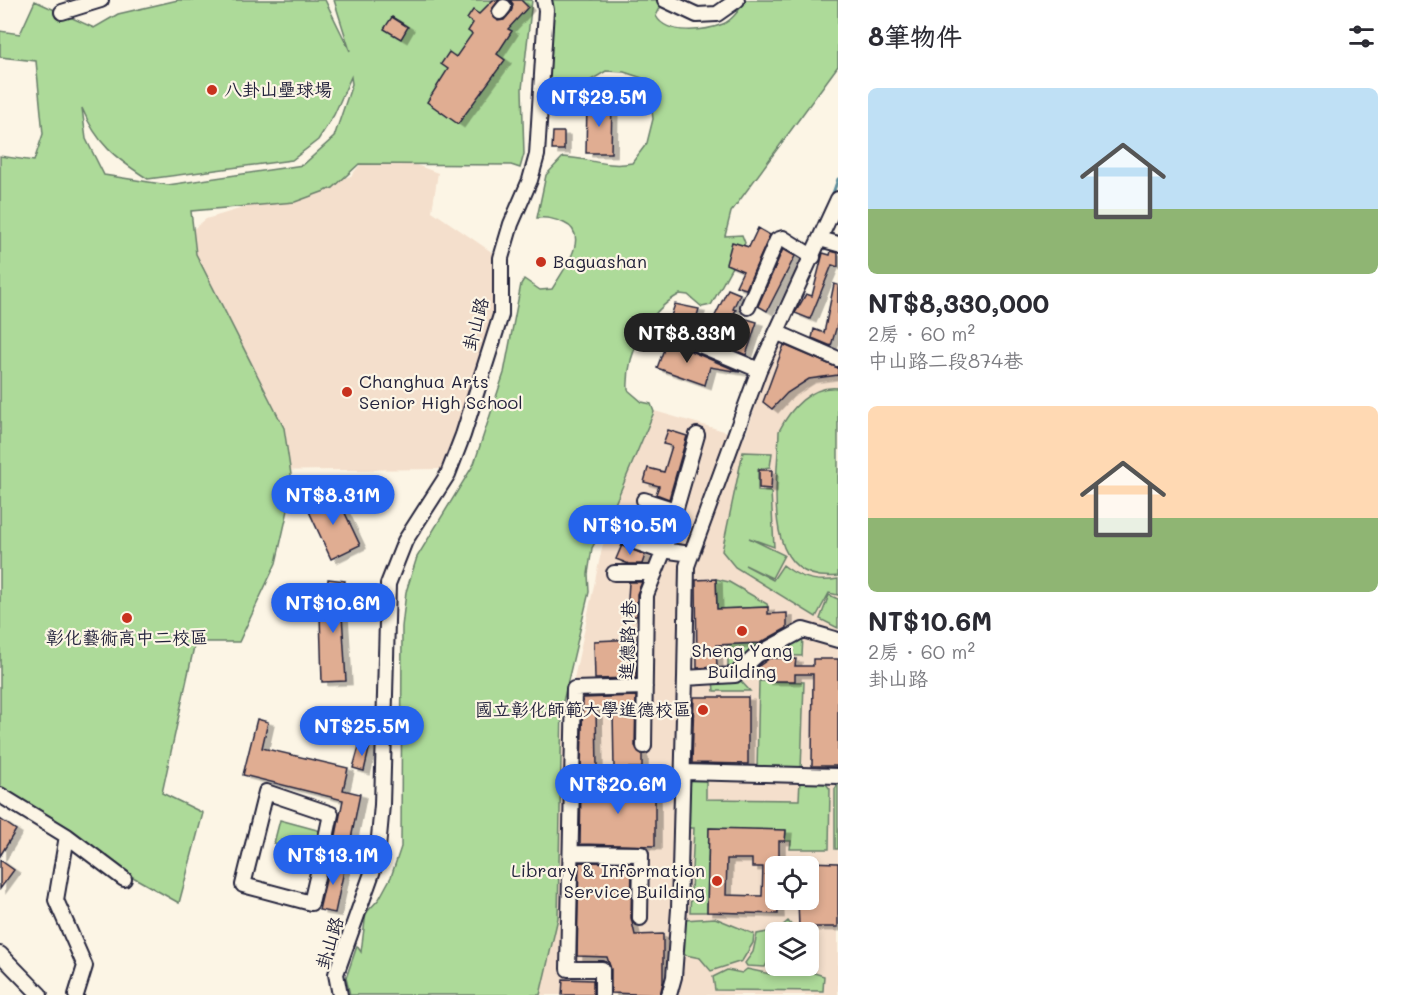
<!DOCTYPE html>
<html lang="zh-TW">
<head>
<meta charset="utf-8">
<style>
  body { margin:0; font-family:Mali,"LXGW WenKai TC",sans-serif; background:#f2f2f3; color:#2b2b33; height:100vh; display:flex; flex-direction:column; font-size:22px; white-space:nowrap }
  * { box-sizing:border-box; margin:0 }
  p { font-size:20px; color:#7c7c81 }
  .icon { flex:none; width:33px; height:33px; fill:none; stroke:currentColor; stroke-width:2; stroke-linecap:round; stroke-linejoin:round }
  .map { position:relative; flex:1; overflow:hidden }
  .sheet { display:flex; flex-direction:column; background:#fff; width:570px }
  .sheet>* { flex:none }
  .fabs { position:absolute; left:765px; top:856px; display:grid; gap:12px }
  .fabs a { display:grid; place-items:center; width:54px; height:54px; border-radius:9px; background:#fff; box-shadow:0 3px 9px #0003; font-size:30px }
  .price { position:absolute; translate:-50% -51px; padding:0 14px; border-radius:21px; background:#2563eb; color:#fff; font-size:20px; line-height:39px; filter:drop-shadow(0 2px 3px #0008) }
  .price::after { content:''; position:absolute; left:50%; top:36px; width:18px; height:14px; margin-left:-9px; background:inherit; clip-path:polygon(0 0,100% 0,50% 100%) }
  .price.on { background:#222; color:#fff }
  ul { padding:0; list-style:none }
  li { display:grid; align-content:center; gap:12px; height:318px; padding:0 30px }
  li span { display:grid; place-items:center; height:186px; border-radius:9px; color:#555 }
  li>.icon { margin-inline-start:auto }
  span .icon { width:108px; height:108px; fill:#fffc; stroke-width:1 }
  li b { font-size:26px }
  h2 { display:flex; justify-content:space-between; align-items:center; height:72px; padding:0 30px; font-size:26px }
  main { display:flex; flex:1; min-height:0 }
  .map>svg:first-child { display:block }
  .built { fill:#f4dfcc; fill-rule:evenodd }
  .green { fill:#adda99; stroke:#687e6a; stroke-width:1.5; fill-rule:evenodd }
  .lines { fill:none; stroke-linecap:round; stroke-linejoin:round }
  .stream { stroke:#5f8f9d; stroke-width:3 }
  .building { fill:#e0ad92; stroke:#22223b; stroke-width:1.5; fill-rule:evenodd; filter:url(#shadow) }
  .minor-casing { stroke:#22223b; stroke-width:18 }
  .minor { stroke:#fcf5e5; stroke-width:14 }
  .poi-dot { fill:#c8321e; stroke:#fcf5e5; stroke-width:2 }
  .labels { text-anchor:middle; stroke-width:4.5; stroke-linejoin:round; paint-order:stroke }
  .poi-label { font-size:18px; fill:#22223b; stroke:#fcf5e5; text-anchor:start }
  .street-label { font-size:18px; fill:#22223b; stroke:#fcf5e5 }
</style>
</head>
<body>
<main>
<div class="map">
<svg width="838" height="995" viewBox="0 0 838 995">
  <defs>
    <filter id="shadow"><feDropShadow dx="6" dy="3.5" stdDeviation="0" flood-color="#0004"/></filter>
  </defs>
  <rect width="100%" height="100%" fill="#fcf5e5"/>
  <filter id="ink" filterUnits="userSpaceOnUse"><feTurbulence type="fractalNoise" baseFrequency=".0167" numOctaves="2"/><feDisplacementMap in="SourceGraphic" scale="12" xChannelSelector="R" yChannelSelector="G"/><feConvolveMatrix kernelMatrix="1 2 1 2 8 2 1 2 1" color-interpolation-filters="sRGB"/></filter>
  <g filter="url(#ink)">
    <!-- built -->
    <path class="built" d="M363,161L408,162L438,173L432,211L496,255L499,294L443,469L241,471L189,257L192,230L206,219L351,176Z
      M781,330L838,350V995H539L563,730L602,548L644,408L745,437ZM776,867H808V900H776ZM776,933H808V966H776Z"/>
    <!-- green -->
    <path class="green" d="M178,0H325L350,51L334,0H532L522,89L524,154L520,168L511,165L359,164L333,188L295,202L191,211L196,254L284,428L293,488L276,563L239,642H195L162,793L203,813L179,903L0,802V156L34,161L43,134L36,61L0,57V31L20,34L35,1L94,28L118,14ZM351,77L352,84L334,137L303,165L168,185L104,175L86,139L82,108C97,144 115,158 148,179L292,160L318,140L334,115Z
      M549,0H664L656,16C667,36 705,31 723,24C733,20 740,8 746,0H838V66L731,212L725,236L742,235L745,243L711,305L702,307L688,295L680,294C647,312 626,353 628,390L642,402L651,404L654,412L609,518L592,548L588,574L589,592L562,706L558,918L540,995H350L346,978L357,946L361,952L366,913L379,899L391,877L401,847L402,627L406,592L417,557L474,464L504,373L521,284L524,279L540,290L552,289C562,272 592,235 564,223C554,219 548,217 537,218L546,175L563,157C589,158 606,168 632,163L647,143L653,119L649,88L642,78L624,72L606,71L550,105Z
      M838,388V576C758,585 778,481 779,431C790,409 811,385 838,388Z
      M743,452L772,453L770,467L758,469V491L771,492L774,547L749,538L784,555L772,578L745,565L773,580L783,565C799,578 817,583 838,579V595L829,593L816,617L735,567L722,551Z
      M716,579L729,582L767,604L768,607L717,609Z
      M829,595L838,599V628L820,619Z
      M803,636L802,656L766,655Z
      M771,643L728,672V644Z
      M738,678L750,691H714L713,680Z
      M759,681L804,682L801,771L757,770Z
      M691,777H706V799L799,800L800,780H823L830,789L829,849H790L791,841H785L786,831L709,828L707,912H690L694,828H687Z
      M838,784V849H835V789Z
      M280,820L321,831L315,854L274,843Z
      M715,918L754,934L753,943L742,961L711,971L700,958L680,954L684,920Z
      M788,921L798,933H777L776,931Z
      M773,931L775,947L765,967L747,966L745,963L753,952L757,934Z
      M775,952L776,966L806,968L775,969L770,963Z
      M747,969L770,974L808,971L824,976L823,991L715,990L713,977L727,970L742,973Z"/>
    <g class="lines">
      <!-- stream -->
      <path class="stream" d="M831,199L838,179"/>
    </g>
    <!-- building -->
    <path class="building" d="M493,0H499L491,11L498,21L504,20L511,12L513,4L510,0H521L528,7L508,29L512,31L497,54L505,60L458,124L427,102L448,69L441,64L449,52L456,57L472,34L468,31L473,23L467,19L473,10L479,14Z
      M392,17L408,27L401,39L384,29Z
      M587,102H612L611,153H586Z
      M553,132H564V150H552Z
      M758,228L770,235L746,289L736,286L743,271L726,264L732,242L749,247Z
      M783,249L795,256L767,311L758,306Z
      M831,251L838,253V267L832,265L810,319L795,313L806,294L812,296L823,253L830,255Z
      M834,284L838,285V322L831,346L812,338L814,329L824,333Z
      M728,289L740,294L733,309L736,310L733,315L757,322L746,355L669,322L675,304L699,309L696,319L711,324Z
      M667,341L740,372L710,367L705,385L657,368Z
      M784,345L838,368V375L809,379L787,393L772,409L763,402Z
      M668,430L687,436L669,499L656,494L659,486L644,482L648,468L664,472L672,446L663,444Z
      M759,470H772L771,489L759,488Z
      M336,494L360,545L331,559L307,507Z
      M651,512L664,516L657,540L643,535Z
      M622,545L645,555L642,564H629L616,559Z
      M328,579L345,581L342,614L346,681L322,682L320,615H325Z
      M716,579L717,609L768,607V614L787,613V628L760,643L716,645L717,667L697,668L696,580Z
      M629,582H642L637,594V616H627Z
      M636,639V678L595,679L594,641Z
      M770,658L796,659L795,666H813V659H838V766H812L813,674H795V681H766V676H755V669Z
      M636,696L635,746L642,754V768H614L613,710L596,709L597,768H581L583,698Z
      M694,697H748V764L692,763Z
      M257,719L268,722L262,748L348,768L343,790L360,794L350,844L335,840L343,800L243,775Z
      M360,743L370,745L364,771L353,768Z
      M581,784L655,785V846L580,844Z
      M0,819L16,830L0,856Z
      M709,828L786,830L785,841H779V867H776L778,914L707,912ZM727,859H752V867H763L762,896L726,895Z
      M331,858L346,861L335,913L319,910Z
      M0,860L14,870L0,889Z
      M579,862L632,863L631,918L635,935L663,934V982L660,995L611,993V969L607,957L577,956Z
      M808,862L838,863V927H799L798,900H808Z
      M563,979L593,980V995H562Z"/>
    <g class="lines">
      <defs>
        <path id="minor" d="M665,0L697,15L717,14L737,0
          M62,12L101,0
          M500,12L504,7
          M838,199L759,370L687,566L685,678L735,675L757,655L803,630L838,640
          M820,239L838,244
          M748,307L777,240L783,238L813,257
          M655,326L759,370
          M778,333L838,359
          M644,500L675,510
          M629,540L655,549L691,554
          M614,573H655
          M644,746L646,595L664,550L697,435
          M683,772L838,776
          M0,795L67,836L124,879
          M67,836L56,900L85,966L76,995
          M324,847L311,903L243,885L266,792L331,814L324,847L377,859
          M572,853L641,854L640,918
          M0,954L40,995
          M340,995L336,974L377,859L382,805L388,584L405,541L448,474L463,435L501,315V258L511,224L530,180L537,155L546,10L544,0
          M602,995V969H568L574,689L645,687
          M669,995L674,977L679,909L685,678"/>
      </defs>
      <!-- minor casing -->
      <use href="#minor" class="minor-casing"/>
      <!-- minor -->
      <use href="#minor" class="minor"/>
    </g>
  </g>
  <!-- markers -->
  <g class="poi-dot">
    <circle cx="212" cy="90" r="6"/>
    <circle cx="541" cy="262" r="6"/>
    <circle cx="347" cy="392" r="6"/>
    <circle cx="127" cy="618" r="6"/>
    <circle cx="742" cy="631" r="6"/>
    <circle cx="703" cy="710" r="6"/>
    <circle cx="717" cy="881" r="6"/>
  </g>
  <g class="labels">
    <!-- poi labels -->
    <g class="poi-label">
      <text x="224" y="96">八卦山壘球場</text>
      <text x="553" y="268">Baguashan</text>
      <text x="359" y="388">Changhua Arts<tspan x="359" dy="21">Senior High School</tspan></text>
      <text x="127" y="644" text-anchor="middle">彰化藝術高中二校區</text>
      <text x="742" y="657" text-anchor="middle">Sheng Yang<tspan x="742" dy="21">Building</tspan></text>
      <text x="691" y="716" text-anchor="end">國立彰化師範大學進德校區</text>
      <text x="705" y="877" text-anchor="end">Library &amp; Information<tspan x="705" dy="21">Service Building</tspan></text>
    </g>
    <!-- street labels -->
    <g class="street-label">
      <text transform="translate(476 324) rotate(-75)" y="6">卦山路</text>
      <text transform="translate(628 640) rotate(-88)" y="6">進德路1巷</text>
      <text transform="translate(330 943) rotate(-73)" y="6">卦山路</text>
    </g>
  </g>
</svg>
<div class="fabs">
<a><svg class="icon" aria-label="locate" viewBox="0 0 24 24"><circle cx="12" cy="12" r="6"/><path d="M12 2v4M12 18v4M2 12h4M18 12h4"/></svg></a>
<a><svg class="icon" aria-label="layers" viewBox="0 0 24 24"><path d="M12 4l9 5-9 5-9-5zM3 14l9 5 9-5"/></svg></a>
</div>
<b class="price" style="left:599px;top:128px">NT$29.5M</b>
<b class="price on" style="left:687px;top:364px">NT$8.33M</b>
<b class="price" style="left:333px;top:526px">NT$8.31M</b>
<b class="price" style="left:630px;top:556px">NT$10.5M</b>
<b class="price" style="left:333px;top:634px">NT$10.6M</b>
<b class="price" style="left:362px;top:757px">NT$25.5M</b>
<b class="price" style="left:618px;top:815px">NT$20.6M</b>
<b class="price" style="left:333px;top:886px">NT$13.1M</b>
</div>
<section class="sheet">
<h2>8筆物件<svg class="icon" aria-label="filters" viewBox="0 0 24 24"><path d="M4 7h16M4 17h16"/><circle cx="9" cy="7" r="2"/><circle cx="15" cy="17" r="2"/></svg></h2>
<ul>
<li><span style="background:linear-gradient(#bfe0f5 65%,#8fb573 0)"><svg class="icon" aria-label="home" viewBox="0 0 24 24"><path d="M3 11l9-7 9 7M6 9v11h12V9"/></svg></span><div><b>NT$8,330,000</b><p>2房 · 60 m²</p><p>中山路二段874巷</p></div></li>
<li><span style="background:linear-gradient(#ffd9b3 60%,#8fb573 0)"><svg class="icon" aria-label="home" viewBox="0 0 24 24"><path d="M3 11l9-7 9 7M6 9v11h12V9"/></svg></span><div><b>NT$10.6M</b><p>2房 · 60 m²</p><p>卦山路</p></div></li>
</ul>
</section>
</main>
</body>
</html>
